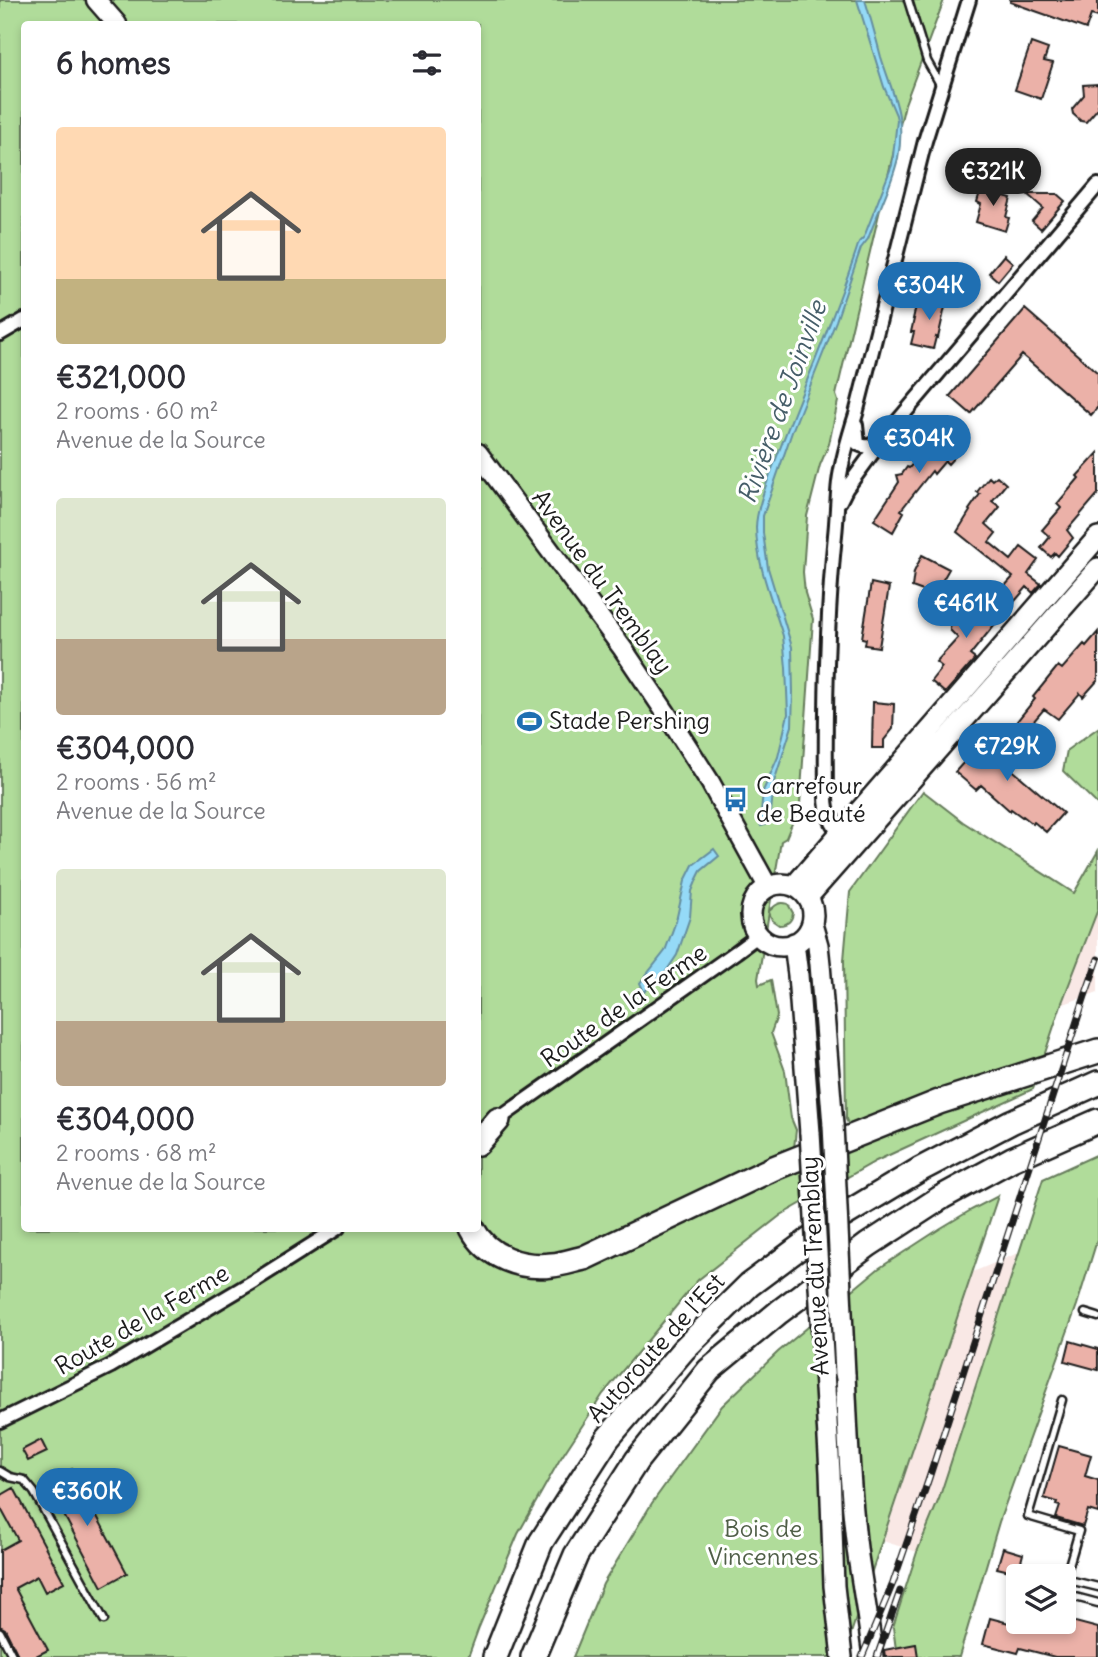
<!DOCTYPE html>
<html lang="en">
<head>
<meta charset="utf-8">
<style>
  body { margin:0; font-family:Delius,sans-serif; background:#f2f2f3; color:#2b2b33; height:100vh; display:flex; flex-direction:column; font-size:26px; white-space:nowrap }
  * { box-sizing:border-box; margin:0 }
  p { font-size:23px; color:#7c7c81 }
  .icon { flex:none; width:38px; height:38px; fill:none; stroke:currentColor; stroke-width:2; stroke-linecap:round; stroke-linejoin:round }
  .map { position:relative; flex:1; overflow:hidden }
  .side { position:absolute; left:21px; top:21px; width:460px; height:1211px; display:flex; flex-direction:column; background:#fff; border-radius:7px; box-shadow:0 4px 10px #0003 }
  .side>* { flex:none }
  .buttons { position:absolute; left:1006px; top:1564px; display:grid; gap:14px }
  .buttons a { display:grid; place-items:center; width:70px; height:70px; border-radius:7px; background:#fff; box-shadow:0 4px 10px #0003; font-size:35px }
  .price { position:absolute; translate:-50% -60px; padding:0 16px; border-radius:24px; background:#1f6fb2; color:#fff; font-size:23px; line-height:46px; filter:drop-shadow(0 2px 4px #0008) }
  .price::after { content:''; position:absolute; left:50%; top:42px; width:21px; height:16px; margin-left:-10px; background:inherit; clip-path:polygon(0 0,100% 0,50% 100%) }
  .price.on { background:#222; color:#fff }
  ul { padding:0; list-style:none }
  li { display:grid; align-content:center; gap:14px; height:371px; padding:0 35px }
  li span { display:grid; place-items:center; height:217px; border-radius:7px; color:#555 }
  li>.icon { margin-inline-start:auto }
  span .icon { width:126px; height:126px; fill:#fffc; stroke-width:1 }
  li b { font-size:30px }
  h2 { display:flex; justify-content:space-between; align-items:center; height:84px; padding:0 35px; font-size:30px }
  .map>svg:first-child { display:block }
  .built { fill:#f9e8e5 }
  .green { fill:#b0dc9a; stroke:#667c5b; stroke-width:2; fill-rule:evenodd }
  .water { fill:#95daf7; stroke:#658e9f; stroke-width:2 }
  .building { fill:#ebb1a8; stroke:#1c1c1c; stroke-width:2 }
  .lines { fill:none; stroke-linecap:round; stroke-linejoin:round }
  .service-casing { stroke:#1c1c1c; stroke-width:11 }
  .minor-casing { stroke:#1c1c1c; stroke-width:18 }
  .secondary-casing { stroke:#1c1c1c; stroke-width:23 }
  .primary-casing { stroke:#1c1c1c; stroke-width:24 }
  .motorway-casing { stroke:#1c1c1c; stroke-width:28 }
  .service { stroke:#fff; stroke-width:6 }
  .minor { stroke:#fff; stroke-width:12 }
  .secondary { stroke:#fff; stroke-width:18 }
  .primary { stroke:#fff; stroke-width:19 }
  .motorway { stroke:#fff; stroke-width:23 }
  .rail-casing { stroke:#1c1c1c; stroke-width:7 }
  .rail { stroke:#fff; stroke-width:4.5; stroke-dasharray:13; stroke-linecap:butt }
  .primary-bridge-casing { stroke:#1c1c1c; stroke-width:24; stroke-linecap:butt }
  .primary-bridge { stroke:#fff; stroke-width:19 }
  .labels { text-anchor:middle; stroke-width:6; stroke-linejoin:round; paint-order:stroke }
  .street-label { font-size:24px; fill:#1c1c1c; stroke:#fff }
  .poi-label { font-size:24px; fill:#1c1c1c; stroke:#fff; text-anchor:start }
  .park-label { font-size:24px; fill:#505f48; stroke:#fff }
  .water-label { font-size:26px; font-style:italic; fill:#465e69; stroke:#fff }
</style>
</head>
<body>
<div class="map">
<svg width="1098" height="1657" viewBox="0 0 1098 1657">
  <rect width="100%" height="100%" fill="#fff"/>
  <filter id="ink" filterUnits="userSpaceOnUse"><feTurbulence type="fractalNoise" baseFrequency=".0143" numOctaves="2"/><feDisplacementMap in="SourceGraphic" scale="14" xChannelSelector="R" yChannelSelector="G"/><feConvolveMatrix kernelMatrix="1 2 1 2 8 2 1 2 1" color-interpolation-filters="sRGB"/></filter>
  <g filter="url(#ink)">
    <!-- built -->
    <path class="built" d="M1098,909V992L1061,1005L1087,937Z
      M1018,1253L939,1499L917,1552L883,1541L973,1272Z"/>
    <!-- green -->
    <path class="green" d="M0,0H944L905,104L836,395L838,401L829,444L820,465L807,516L803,572L805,593L813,619L800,804L786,838L781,841L769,911C775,906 778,901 788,904L793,913C792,921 788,925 779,925L772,920L769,912L758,979L759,985L771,980L777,1016L771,1033L785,1071L791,1118L796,1130L793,1157L783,1156L786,1176L898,1127L1011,1088L1035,1084L1033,1089L876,1161L781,1215L698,1280L603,1394L559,1461L518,1534L479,1627L468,1657H0ZM24,24H478V1228H24Z
      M1098,728V805L1063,771L1067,750Z
      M923,791L963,822L1074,893L1098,851V909L1061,1005L1042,1062L849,1126L846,1119L844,960L850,892Z
      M1098,1154V1237L1077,1305L999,1522L959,1657H897L893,1627L917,1552L939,1499L1043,1179Z
      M998,1196L843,1657H573L603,1584L652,1503L722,1406L778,1352L878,1269L941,1228L971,1210Z"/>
    <!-- water -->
    <path class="water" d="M857,0H865C871,19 876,38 881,57C893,95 906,116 898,158C892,185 877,213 868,239L861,248L836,321L793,429L763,516V533L768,568L792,647L793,692L792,726L774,782L771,812L765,825L761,826L760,823L763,791L778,757L788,714L786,668L783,636C772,600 757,566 756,528C756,506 773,467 781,446C807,378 837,312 859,242L864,237L892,165L897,120L896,115L884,87Z
      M714,849L719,856L701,871L697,879L692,891L690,917L677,955L665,973L644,992L640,983L665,951L676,921L685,881L693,865Z"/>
    <!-- building -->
    <path class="building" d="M1010,0H1098V17L1091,15L1086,29L1010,2Z
      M1031,43L1048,49L1044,61L1053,63L1041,99L1015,90Z
      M1098,84V108L1086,122L1081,121L1073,114L1072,109L1084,95L1083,85Z
      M1001,181L997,194L1011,198L1006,217L1009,218L1005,231L976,222L981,204L977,202L980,192Z
      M1027,194H1057L1065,201L1041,229L1032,221L1043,208Z
      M1004,255L1013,263L998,281L989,273Z
      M950,285L938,338L936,337L933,349L911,344L914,332H911L914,319H913L916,306L928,309Z
      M1025,309L1098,373V407L1091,415L1022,355L971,414L950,396Z
      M949,423L965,438L954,450L958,453L948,464L945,461L934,474L932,471L901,510L904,512L893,532L874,520L899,482L897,475L902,474L907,467L909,468Z
      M1098,453V494L1067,530L1073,538L1058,556L1055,553L1051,557L1041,548L1050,537L1042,530L1061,508L1057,504L1079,478L1077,476Z
      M997,476L1006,484L992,501L1000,507L986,524L996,533L989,542L1011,560L1021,547L1038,560L1028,574L1041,584L1033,593L1027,587L1015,601L1002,589L1013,577L957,532L970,511L969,510L980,494L977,492L989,477L992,480Z
      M922,555L949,569L934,595L912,587L914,572Z
      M871,583L889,587L879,647L865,645L866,639L862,638Z
      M978,593L985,599L989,595L1002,607L995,615L999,619L970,655L975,659L945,693L931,681L942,667L936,662L958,638L950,630L951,619L976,623L961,614Z
      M1098,632V680L1083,697L1080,693L1058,719L1044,709L1027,729L1017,721L1035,699L1033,697L1058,666L1062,669L1084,644L1086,646Z
      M873,702L894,704L893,729L884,740V748H872Z
      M992,731L1013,748L1002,761L1063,813L1046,832L1034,822L1033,824L1023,816L1022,817L1011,809L1010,811L981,785L976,790L955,772Z
      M1070,1341L1098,1349V1370L1065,1361Z
      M41,1440L47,1452L28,1461L22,1450Z
      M1059,1446L1091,1455L1085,1476L1098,1480V1513L1088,1510L1083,1526L1056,1518L1060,1506L1056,1505L1057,1502L1044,1498Z
      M72,1469L127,1573L102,1587L47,1483Z
      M14,1488L64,1582L45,1592L37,1576L15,1588L48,1650L34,1657H19L5,1629L0,1626V1550L18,1540L0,1507V1496Z
      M1003,1548L1023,1554L1018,1573L997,1568Z
      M990,1618L1032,1629L1034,1622H1064V1619L1098,1628V1657H1055L1020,1648L1018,1653L983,1644Z
      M916,1644L918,1657H885L884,1650Z"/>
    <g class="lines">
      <defs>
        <path id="service" d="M908,0L927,61L941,86
          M1085,1313L1098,1317
          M1062,1400L1028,1516L1079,1531L1065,1579L1098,1587
          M0,1471L10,1477L24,1480L34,1492L104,1620
          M1064,1594L1098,1603
          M0,1632L13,1657"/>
        <path id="minor" d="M0,334L24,320
          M856,425L858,444C867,449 873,445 880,439
          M840,501L846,489L885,436L1098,185
          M843,838C832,826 826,813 826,797C825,709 826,622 835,535C837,517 837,499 839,482C842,459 849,436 856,414L925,141L969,0
          M493,1123L736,952L759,935
          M0,1421L111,1366L254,1281L338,1228"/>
        <path id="secondary" d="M96,0L117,24
          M478,453L623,649L666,713L710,782L768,887"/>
        <path id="primary" d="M751 915a31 31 0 1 1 62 0a31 31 0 1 1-62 0Z
          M794,886L1098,537
          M808,897L1098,568
          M812,924L818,945L820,964L833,1125
          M794,943L798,975L810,1133
          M845,1374C848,1435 850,1496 858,1556C863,1590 869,1623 873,1657
          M825,1388L830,1472L834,1586L842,1657"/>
        <path id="motorway" d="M478,1143L498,1120
          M472,1228C487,1257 521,1269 552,1265C563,1264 574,1260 584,1258L774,1168L939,1102L1098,1051
          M495,1657L541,1542L608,1438L684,1349L749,1285L839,1218L919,1170L1011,1122L1098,1083
          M533,1657L576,1555L637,1460L709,1370L779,1312L868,1245L942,1197L1012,1159L1098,1121"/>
      </defs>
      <!-- service casing -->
      <use href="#service" class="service-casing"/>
      <!-- minor casing -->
      <use href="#minor" class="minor-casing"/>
      <!-- secondary casing -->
      <use href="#secondary" class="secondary-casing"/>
      <!-- primary casing -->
      <use href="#primary" class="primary-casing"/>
      <!-- motorway casing -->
      <use href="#motorway" class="motorway-casing"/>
      <!-- service -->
      <use href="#service" class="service"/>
      <!-- minor -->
      <use href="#minor" class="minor"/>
      <!-- secondary -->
      <use href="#secondary" class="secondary"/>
      <!-- primary -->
      <use href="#primary" class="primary"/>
      <!-- motorway -->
      <use href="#motorway" class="motorway"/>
      <defs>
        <path id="rail" d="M862,1657L893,1583L929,1478L1085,996L1098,959
          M877,1657L900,1591"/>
      </defs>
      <!-- rail casing -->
      <use href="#rail" class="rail-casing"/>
      <!-- rail -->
      <use href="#rail" class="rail"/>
      <defs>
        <path id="primary-bridge" d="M833,1125L845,1374
          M810,1133L825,1388"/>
      </defs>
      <!-- primary-bridge casing -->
      <use href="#primary-bridge" class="primary-bridge-casing"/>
      <!-- primary-bridge -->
      <use href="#primary-bridge" class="primary-bridge"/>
    </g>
  </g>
  <!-- icons -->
  <defs>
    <symbol id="stadium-bare" viewBox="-9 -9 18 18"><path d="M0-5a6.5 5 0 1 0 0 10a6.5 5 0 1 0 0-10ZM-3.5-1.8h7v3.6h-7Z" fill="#1f6fb2" stroke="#fff" stroke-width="2.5" paint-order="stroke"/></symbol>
    <symbol id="bus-bare" viewBox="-9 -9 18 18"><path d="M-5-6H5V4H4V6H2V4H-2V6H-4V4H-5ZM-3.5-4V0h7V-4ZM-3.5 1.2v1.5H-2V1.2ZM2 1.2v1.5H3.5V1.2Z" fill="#1f6fb2" stroke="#fff" stroke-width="2.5" paint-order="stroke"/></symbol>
  </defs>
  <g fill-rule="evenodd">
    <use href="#stadium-bare" x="512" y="704" width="35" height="35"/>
    <use href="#bus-bare" x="718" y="782" width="35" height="35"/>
  </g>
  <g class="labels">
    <!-- street labels -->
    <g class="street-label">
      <text transform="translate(602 582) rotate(54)" y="8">Avenue du Tremblay</text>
      <text transform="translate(624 1006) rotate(-35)" y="8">Route de la Ferme</text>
      <text transform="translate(815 1266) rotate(-93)" y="8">Avenue du Tremblay</text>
      <text transform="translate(142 1320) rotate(-30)" y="8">Route de la Ferme</text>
      <text transform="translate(656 1348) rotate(-48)" y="8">Autoroute de l’Est</text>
    </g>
    <!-- poi labels -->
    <g class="poi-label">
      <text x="549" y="729">Stade Pershing</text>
      <text x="756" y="794">Carrefour<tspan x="756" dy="28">de Beauté</tspan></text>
    </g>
    <!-- park labels -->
    <g class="park-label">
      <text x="763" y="1537">Bois de<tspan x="763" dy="28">Vincennes</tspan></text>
    </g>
    <!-- water labels -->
    <g class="water-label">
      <text transform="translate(782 402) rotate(-70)" y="9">Rivière de Joinville</text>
    </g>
  </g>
</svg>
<div class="buttons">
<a><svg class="icon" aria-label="layers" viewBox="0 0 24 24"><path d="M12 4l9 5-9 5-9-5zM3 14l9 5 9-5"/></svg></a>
</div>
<b class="price on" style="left:993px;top:208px">€321K</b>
<b class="price" style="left:929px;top:322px">€304K</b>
<b class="price" style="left:919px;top:475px">€304K</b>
<b class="price" style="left:966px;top:640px">€461K</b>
<b class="price" style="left:1007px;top:783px">€729K</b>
<b class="price" style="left:87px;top:1528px">€360K</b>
<section class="side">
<h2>6 homes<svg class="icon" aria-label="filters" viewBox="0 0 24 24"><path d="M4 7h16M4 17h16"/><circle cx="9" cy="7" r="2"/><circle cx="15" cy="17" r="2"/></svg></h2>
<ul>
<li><span style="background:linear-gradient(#ffd9b3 70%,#c2b280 0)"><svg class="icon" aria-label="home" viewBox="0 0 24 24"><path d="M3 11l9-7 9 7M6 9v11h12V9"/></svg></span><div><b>€321,000</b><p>2 rooms · 60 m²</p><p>Avenue de la Source</p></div></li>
<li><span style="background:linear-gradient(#dfe7d0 65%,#b9a48a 0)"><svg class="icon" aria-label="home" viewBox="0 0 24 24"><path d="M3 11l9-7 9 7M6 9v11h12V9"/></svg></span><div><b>€304,000</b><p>2 rooms · 56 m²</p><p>Avenue de la Source</p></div></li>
<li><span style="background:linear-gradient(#dfe7d0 70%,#b9a48a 0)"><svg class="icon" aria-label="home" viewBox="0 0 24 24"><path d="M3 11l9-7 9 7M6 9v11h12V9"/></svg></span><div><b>€304,000</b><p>2 rooms · 68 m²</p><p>Avenue de la Source</p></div></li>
</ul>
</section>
</div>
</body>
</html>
